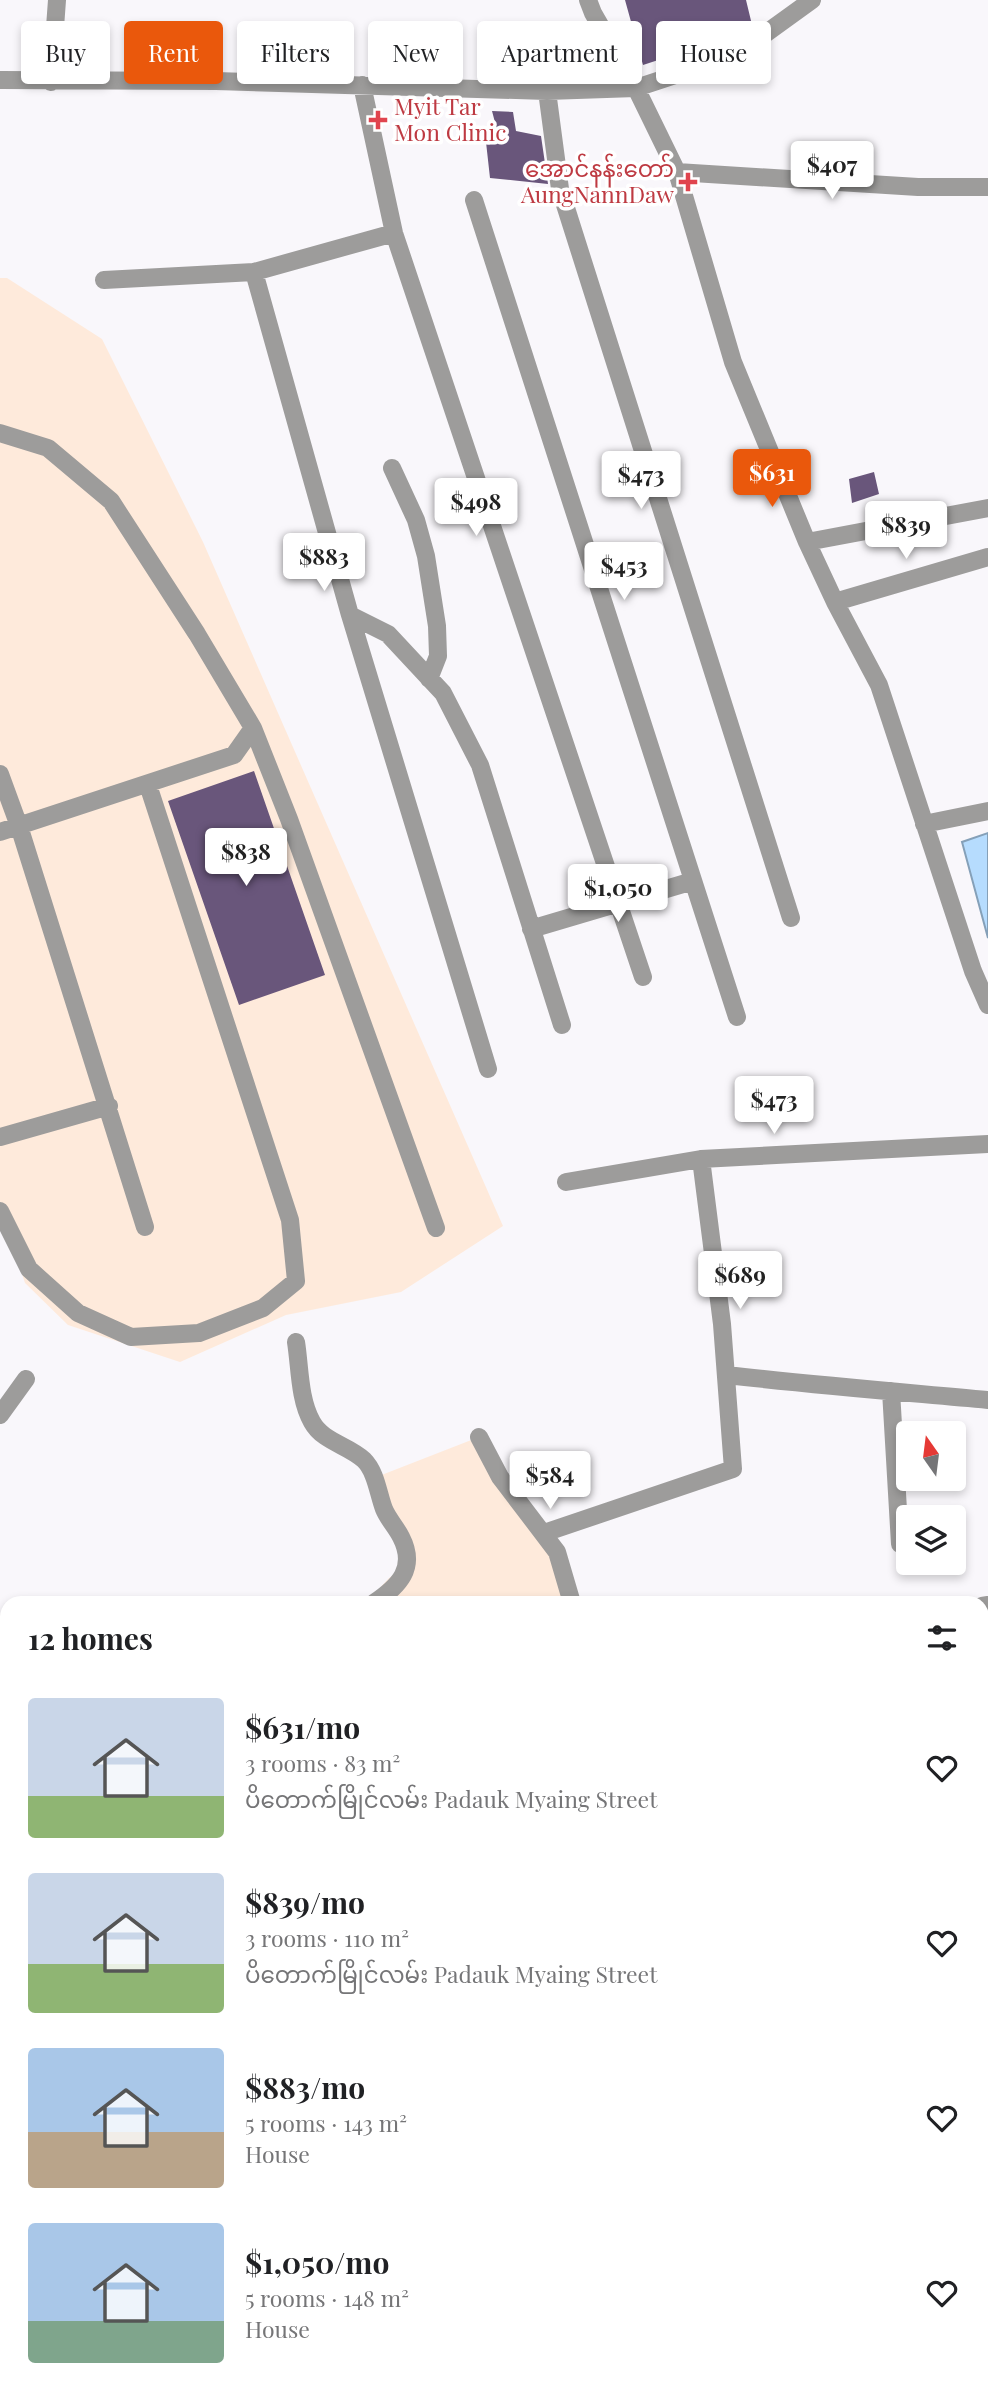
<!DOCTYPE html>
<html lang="en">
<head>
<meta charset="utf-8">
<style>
  body { margin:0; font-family:"Playfair Display","Noto Sans Myanmar",serif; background:#f6f6f6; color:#202124; height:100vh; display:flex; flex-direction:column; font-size:26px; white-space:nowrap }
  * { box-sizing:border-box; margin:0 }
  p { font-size:23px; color:#757577 }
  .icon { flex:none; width:38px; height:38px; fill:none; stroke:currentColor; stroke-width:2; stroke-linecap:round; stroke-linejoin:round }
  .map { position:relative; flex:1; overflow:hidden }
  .side { position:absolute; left:0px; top:1596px; width:989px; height:798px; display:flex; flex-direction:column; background:#fff; border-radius:21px 21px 0 0; box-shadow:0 4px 10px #0003 }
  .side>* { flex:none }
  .banner { position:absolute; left:21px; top:21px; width:947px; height:63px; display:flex; gap:14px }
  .needle { width:46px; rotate:346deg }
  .controls { position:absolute; left:896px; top:1421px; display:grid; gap:14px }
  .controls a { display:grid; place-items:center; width:70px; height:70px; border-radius:7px; background:#fff; box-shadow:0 4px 10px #0003; font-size:35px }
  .price { position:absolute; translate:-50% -60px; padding:0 16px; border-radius:7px; background:#fff; color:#222; font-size:23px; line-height:46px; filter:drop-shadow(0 2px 4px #0008) }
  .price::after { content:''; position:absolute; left:50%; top:42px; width:21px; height:16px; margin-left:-10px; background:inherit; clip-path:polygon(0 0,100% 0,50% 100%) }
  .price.selected { background:#ea580c; color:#fff }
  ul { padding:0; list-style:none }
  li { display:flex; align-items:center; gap:21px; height:175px; padding:0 28px }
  li span { display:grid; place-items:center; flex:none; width:196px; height:140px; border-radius:7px; color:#555 }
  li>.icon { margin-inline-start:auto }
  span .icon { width:84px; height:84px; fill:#fffc; stroke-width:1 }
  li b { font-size:30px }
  h2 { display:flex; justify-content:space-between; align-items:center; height:84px; padding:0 28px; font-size:30px }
  .pill { padding:0 24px; border-radius:7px; background:#fff; box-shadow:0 4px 10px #0003; font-size:24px; line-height:63px }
  .pill.selected { background:#ea580c; color:#fff }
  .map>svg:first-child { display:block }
  .industrial { fill:#feeadb }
  .water { fill:#b6dcfe; stroke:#85a0b8; stroke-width:2 }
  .building { fill:#69567b }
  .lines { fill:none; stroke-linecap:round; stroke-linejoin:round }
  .minor { stroke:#9d9c9b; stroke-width:18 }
  .major { stroke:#545250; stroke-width:18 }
  .health-dot { fill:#e0444e; stroke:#fff; stroke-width:2.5 }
  .labels { text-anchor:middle; stroke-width:7; stroke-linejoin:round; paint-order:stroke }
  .health-label { font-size:23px; fill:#be3a42; stroke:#fff; text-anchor:start }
</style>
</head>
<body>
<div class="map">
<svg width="988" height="2394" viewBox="0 0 988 2394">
  <rect width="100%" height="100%" fill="#f9f7fb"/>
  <!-- industrial -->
  <path class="industrial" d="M0,278H7L102,339L203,542L503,1226L401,1292L286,1315L180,1362L68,1325L25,1283L0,1207Z
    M479,1437L544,1533L572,1603H379L374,1594L389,1578L411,1563L379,1476Z"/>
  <!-- water -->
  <path class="water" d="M988,833V938L962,842Z"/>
  <!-- building -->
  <path class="building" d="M625,0H746L753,29L643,65Z
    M492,111L513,112L516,131L541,136L548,184L490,178L485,133L497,130Z
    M874,472L879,494L852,503L849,479Z
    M254,771L325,975L239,1005L168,801Z"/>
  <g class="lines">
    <!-- minor -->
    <path class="minor" d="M588,0L593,13L636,88L677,172L733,362L807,542L835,602L879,685L973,971L988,1005
      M0,80L216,81L547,91L636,88L736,55L812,0
      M51,82L57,0
      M362,85L394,233L643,977
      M547,91L560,189L791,918
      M677,172L918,187H988
      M474,200L737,1017
      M394,233L254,272L350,615L488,1069
      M104,280L254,272
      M0,433L48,448L111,501L197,634L253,728L289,819L436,1228
      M392,468L416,520L426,556L437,626L438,656L429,679
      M807,542L988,508
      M835,602L988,557
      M350,615L388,634L443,693L480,765L562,1025
      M0,774L19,826L145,1227
      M924,824L988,811
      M0,832L234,755L253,728
      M531,929L693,881
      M0,1137L109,1106
      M566,1182L701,1159L988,1144
      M0,1211L29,1269L78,1313L131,1337L199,1333L263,1308L296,1281L290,1220L148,785
      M296,1342C300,1367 299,1399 312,1422C323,1442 348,1445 364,1460C376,1472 378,1493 384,1509C388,1519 396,1527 401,1537C417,1568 399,1586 374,1603
      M727,1375C814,1385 901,1392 988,1400
      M891,1391L900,1544
      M0,1415L26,1379
      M479,1437L500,1477L557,1552L572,1603
      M544,1533L733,1469L722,1324L701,1159
      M982,1606L988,1605
      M982,1748L988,1747
      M0,1769L7,1767
      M0,1873L7,1871
      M982,1875H988
      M0,1993L7,1990
      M982,2095H988
      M0,2135L7,2133
      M982,2216H988
      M143,2387L146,2394
      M509,2387L511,2394
      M77,2394L99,2387
      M640,2394L666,2387"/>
    <!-- major -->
    <path class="major" d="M0,2326L7,2347
      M0,2382L4,2394
      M20,2387L22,2394"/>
  </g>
  <!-- markers -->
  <g class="health-dot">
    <path d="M374.5 109.5h7v7h7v7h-7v7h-7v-7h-7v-7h7z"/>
    <path d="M684.5 171.5h7v7h7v7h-7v7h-7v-7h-7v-7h7z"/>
  </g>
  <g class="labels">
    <!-- health labels -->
    <g class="health-label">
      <text x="394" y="115">Myit Tar<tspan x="394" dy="26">Mon Clinic</tspan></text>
      <text x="674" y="177" text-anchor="end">အောင်နန်းတော်<tspan x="674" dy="26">AungNannDaw</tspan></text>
    </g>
  </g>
</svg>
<div class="controls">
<a><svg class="needle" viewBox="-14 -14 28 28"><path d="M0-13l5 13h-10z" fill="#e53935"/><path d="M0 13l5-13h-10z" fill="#757577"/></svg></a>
<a><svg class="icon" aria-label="layers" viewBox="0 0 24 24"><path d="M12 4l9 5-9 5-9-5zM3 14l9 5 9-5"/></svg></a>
</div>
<b class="price" style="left:832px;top:201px">$407</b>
<b class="price selected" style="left:772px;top:509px">$631</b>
<b class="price" style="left:641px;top:511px">$473</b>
<b class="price" style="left:476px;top:538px">$498</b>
<b class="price" style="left:906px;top:561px">$839</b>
<b class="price" style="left:324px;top:593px">$883</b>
<b class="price" style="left:624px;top:602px">$453</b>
<b class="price" style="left:246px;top:888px">$838</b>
<b class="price" style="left:618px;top:924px">$1,050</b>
<b class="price" style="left:774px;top:1136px">$473</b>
<b class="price" style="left:740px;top:1311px">$689</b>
<b class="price" style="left:550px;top:1511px">$584</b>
<div class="banner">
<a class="pill">Buy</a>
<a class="pill selected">Rent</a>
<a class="pill">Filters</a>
<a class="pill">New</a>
<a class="pill">Apartment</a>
<a class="pill">House</a>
</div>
<section class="side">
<h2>12 homes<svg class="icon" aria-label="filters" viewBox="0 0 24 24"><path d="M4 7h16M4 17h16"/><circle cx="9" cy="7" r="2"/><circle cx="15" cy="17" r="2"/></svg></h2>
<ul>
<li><span style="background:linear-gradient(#c9d6e8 70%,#8fb573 0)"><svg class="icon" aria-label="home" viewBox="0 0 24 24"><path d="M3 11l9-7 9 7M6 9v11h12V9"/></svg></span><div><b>$631/mo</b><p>3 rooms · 83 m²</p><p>ပိတောက်မြိုင်လမ်း Padauk Myaing Street</p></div><svg class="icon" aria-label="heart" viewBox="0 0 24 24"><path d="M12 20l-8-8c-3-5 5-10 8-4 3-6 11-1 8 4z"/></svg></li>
<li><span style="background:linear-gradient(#c9d6e8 65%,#8fb573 0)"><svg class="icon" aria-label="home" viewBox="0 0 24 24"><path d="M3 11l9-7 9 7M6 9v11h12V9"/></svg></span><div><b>$839/mo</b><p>3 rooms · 110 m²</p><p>ပိတောက်မြိုင်လမ်း Padauk Myaing Street</p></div><svg class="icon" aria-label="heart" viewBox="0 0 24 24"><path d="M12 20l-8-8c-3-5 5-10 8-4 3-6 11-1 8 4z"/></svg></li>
<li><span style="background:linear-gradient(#a9c7e8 60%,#b9a48a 0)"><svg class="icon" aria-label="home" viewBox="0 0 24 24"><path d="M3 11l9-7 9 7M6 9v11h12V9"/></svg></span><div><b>$883/mo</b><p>5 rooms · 143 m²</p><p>House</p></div><svg class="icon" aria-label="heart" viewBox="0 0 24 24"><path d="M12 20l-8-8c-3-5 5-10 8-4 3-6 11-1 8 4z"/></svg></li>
<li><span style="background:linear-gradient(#a9c7e8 70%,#7fa58c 0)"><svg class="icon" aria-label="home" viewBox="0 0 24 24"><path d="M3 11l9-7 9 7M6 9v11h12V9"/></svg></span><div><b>$1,050/mo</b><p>5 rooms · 148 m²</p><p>House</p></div><svg class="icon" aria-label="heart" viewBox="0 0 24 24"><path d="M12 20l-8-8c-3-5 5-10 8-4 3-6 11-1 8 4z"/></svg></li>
</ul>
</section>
</div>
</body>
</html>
